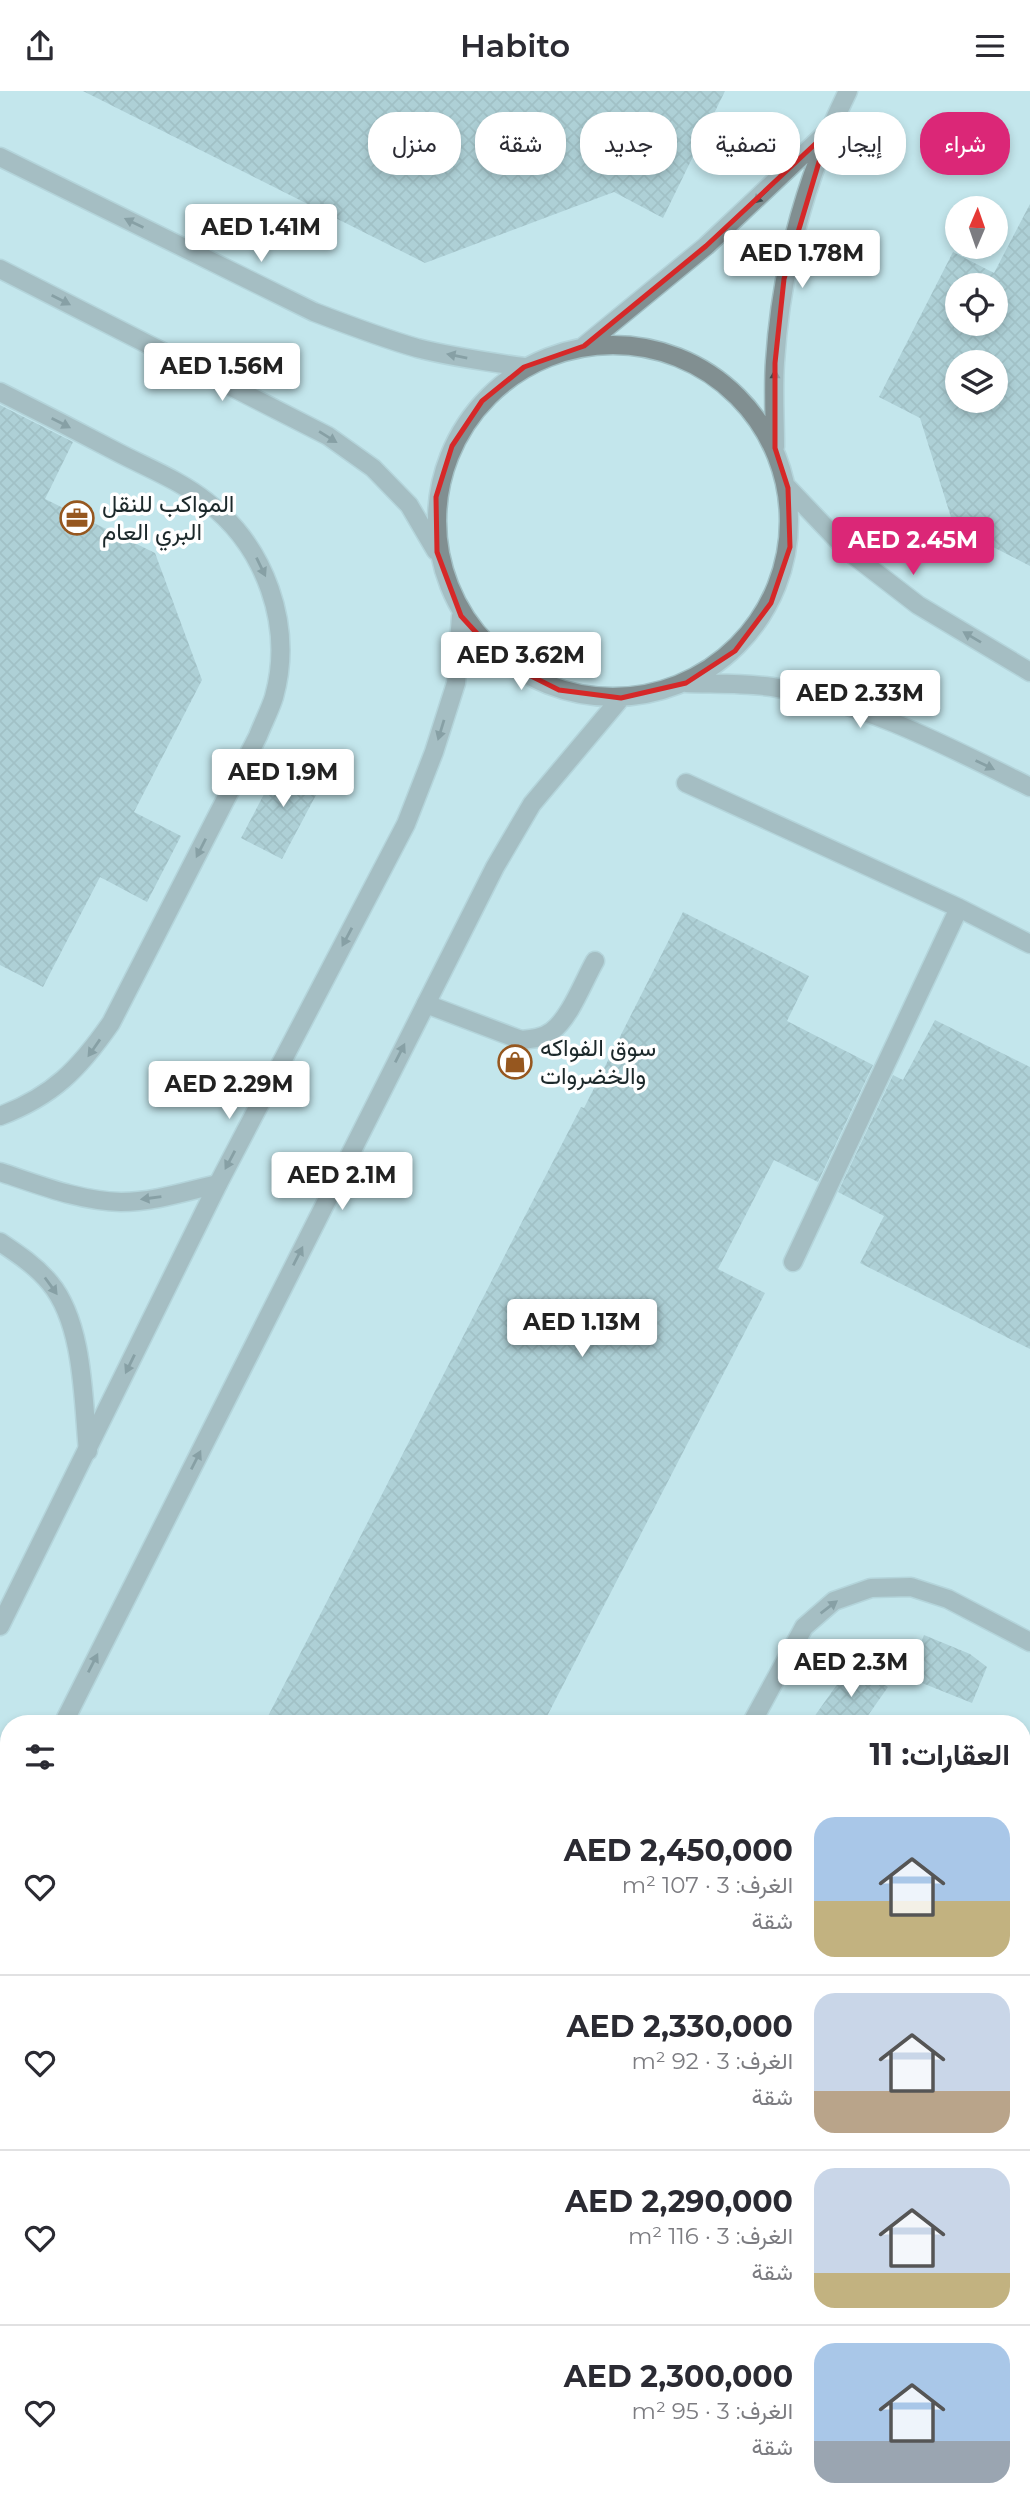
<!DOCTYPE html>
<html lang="ar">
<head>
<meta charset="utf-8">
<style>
  body { margin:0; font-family:Montserrat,Vazirmatn,sans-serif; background:#f7f7f7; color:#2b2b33; direction:rtl; height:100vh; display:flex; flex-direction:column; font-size:26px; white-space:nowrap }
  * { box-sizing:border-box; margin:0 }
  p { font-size:23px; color:#7c7c81 }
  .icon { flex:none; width:38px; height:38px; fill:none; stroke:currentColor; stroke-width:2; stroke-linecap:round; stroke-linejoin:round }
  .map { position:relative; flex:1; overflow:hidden; direction:ltr }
  .sheet { position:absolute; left:0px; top:1624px; width:1031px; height:800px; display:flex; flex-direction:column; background:#fff; border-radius:28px 28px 0 0; box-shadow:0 4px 10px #0003; direction:rtl }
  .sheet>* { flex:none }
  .banner { position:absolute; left:21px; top:21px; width:989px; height:63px; direction:rtl; display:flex; gap:14px }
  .needle { width:46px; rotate:2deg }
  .fabs { position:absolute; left:945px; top:105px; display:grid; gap:14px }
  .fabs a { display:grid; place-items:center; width:63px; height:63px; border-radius:50%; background:#fff; box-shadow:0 4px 10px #0003; font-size:35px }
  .price { position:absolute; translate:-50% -60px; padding:0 16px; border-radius:7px; background:#fff; color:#222; font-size:23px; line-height:46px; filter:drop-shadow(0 2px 4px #0008) }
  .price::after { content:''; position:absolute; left:50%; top:42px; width:21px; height:16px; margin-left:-10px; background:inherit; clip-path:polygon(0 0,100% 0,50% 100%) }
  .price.on { background:#db2777; color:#fff }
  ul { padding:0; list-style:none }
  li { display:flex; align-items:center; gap:21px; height:175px; padding:0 21px }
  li+li { border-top:2px solid #e1e1e2 }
  li span { display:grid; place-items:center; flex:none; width:196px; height:140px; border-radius:21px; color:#555 }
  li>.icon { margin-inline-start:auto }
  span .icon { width:84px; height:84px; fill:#fffc; stroke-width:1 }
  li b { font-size:30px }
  h2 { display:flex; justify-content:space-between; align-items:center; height:84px; padding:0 21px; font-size:30px }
  .tag { padding:0 24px; border-radius:28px; background:#fff; box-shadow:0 4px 10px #0003; font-size:24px; line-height:63px }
  .tag.on { background:#db2777; color:#fff }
  header { display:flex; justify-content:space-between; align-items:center; height:91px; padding:0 21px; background:#fff; font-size:32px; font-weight:600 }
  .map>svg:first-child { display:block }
  .building { fill:url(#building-cross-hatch); fill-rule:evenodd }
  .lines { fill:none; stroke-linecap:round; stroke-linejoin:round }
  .lane-casing { stroke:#a2c0c5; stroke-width:21 }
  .street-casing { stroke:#a2c0c5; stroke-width:21 }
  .lane { stroke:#818f91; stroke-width:18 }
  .street { stroke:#818f91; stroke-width:18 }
  .oneway { fill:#3f4d4f }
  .marked { fill:none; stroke:#d62828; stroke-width:5; stroke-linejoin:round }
  .labels { text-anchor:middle; stroke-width:7; stroke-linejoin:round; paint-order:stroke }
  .poi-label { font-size:24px; fill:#1c292b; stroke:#fff; text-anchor:start }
</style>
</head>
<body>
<header><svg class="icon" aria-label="menu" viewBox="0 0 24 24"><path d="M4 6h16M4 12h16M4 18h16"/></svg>Habito<svg class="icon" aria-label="share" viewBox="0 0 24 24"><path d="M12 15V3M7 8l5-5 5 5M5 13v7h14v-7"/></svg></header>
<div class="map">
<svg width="1030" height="2423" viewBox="0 0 1030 2423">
  <defs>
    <pattern id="building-cross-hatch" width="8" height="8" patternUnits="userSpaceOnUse" patternTransform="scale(1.75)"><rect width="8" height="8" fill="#94b6bb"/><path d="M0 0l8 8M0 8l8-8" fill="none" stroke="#789498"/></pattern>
  </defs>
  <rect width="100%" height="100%" fill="#c3e6ec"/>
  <!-- building -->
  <path class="building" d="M83,0H725L663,127L614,101L425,172Z
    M1030,113V475L954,436L920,327L879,306L953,161L994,182ZM957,194H996V233H957ZM957,271H996V310H957Z
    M0,314L73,351L45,408L155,462L202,589L134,721L181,745L147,811L100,786L43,896L0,874Z
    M283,667L324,689L282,768L241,747Z
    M683,821L809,885L787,930L873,974L818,1091L774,1069L718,1178L765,1202L543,1633H264L581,1016L584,1017Z
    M935,929L1030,976V1258L860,1172L884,1125L838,1101L893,984L903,989Z
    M924,1544L970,1563L987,1576L972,1612L907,1586Z
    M853,1571L888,1596L862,1633H809Z"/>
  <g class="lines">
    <defs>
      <path id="lane" d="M0,301C40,321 79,341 119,362C148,377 181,390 207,411C265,455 294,534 274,606C270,619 263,632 258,645L111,932C79,978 53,1005 0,1025
        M686,692L959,817L1030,853
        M426,913L521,949C532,948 543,947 552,940C570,927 584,889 595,870
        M0,1081C40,1094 79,1110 121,1111C154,1111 187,1100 218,1093
        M0,1151C18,1163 36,1175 50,1192C84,1233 83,1309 88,1360
        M793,1171L959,817
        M751,1633L804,1536L834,1510L871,1497L911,1496L948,1508L1030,1551
        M1022,1693C1029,1707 1029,1717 1022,1731
        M1022,2118L1030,2102
        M1022,2414L1030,2418
        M838,2423L848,2415"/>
      <path id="street" d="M0,66L314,221C348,234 382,247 417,257C452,266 488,271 524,276
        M0,178L328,345L373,377L409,414L436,460
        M437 430a176 176 0 1 1 352 0a176 176 0 1 1-352 0Z
        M584,255L706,155L825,43
        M775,356C775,328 773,299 775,271C781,176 806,85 848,0
        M788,397L848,460L918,514L1030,581
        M686,592C714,593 744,592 772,596C864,611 947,655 1030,696
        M0,1535L218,1093L406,733L434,661L456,592L461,525
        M63,1633L495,776L532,713L621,607
        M0,1806L9,1779
        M0,2030L9,2040
        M0,2126L9,2136
        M410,2415L426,2423
        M581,2415L597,2423"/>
    </defs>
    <!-- lane casing -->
    <use href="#lane" class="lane-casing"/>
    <!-- street casing -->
    <use href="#street" class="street-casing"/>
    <!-- lane -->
    <use href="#lane" class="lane"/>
    <!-- street -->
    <use href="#street" class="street"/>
  </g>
  <!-- one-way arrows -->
  <defs><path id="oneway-solid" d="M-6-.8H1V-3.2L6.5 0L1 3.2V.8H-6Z" transform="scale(1.75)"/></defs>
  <g class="oneway">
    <use href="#oneway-solid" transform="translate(761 105) rotate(137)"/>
    <use href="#oneway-solid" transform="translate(134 132) rotate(-154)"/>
    <use href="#oneway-solid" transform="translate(61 209) rotate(27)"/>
    <use href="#oneway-solid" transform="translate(457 265) rotate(-168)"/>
    <use href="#oneway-solid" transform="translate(775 289) rotate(-90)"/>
    <use href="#oneway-solid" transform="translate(61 332) rotate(27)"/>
    <use href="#oneway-solid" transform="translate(328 346) rotate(32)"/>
    <use href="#oneway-solid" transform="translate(261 476) rotate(64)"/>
    <use href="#oneway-solid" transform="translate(972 546) rotate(-149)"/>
    <use href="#oneway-solid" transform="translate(441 639) rotate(107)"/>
    <use href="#oneway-solid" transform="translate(985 674) rotate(26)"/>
    <use href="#oneway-solid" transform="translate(201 757) rotate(117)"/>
    <use href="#oneway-solid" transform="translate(347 846) rotate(118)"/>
    <use href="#oneway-solid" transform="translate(94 957) rotate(125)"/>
    <use href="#oneway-solid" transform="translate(400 962) rotate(-63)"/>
    <use href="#oneway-solid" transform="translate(230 1069) rotate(118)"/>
    <use href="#oneway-solid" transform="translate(151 1107) rotate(172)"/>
    <use href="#oneway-solid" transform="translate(298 1165) rotate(-63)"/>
    <use href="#oneway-solid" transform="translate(51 1195) rotate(54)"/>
    <use href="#oneway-solid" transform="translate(130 1273) rotate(116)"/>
    <use href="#oneway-solid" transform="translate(196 1369) rotate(-63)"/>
    <use href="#oneway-solid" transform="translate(829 1516) rotate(-37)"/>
    <use href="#oneway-solid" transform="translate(93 1572) rotate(-63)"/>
  </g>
  <!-- marked area -->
  <path d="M0 0H1030V2423H0ZM828,41L784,188L775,272V357L788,397L790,456L771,512L735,560L686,592L621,607L559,599L503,571L461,525L437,461L436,406L452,355L482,310L524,276L584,255L706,155Z" fill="#c3e6ec" fill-opacity=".55" fill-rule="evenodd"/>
  <path class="marked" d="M828,41L784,188L775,272V357L788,397L790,456L771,512L735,560L686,592L621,607L559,599L503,571L461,525L437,461L436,406L452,355L482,310L524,276L584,255L706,155Z"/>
  <!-- icons -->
  <defs>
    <symbol id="office-ring" viewBox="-11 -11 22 22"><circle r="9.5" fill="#fff" stroke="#96571f" stroke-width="1.5"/><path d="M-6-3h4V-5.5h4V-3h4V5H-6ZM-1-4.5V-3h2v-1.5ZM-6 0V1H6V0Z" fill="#96571f"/></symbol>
    <symbol id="shop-ring" viewBox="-11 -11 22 22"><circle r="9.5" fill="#fff" stroke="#96571f" stroke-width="1.5"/><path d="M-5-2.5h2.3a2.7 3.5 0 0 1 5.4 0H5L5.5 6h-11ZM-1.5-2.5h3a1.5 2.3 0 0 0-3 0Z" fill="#96571f"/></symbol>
  </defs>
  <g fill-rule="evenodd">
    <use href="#office-ring" x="58" y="408" width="38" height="38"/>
    <use href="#shop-ring" x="496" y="952" width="38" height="38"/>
  </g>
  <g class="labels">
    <!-- poi labels -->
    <g class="poi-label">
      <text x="102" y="421">المواكب للنقل<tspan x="102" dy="28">البري العام</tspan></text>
      <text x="540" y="965">سوق الفواكه<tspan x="540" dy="28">والخضروات</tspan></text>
    </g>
  </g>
</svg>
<div class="fabs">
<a><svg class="needle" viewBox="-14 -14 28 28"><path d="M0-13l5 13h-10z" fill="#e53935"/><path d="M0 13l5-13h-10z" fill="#7c7c81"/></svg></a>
<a><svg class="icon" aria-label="locate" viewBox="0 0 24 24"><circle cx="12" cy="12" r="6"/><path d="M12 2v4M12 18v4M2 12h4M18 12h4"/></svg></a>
<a><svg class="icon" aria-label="layers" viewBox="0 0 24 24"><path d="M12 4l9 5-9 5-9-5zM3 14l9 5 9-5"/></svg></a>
</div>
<b class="price" style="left:261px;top:173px">AED 1.41M</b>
<b class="price" style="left:802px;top:199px">AED 1.78M</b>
<b class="price" style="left:222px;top:312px">AED 1.56M</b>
<b class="price on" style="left:913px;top:486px">AED 2.45M</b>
<b class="price" style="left:521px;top:601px">AED 3.62M</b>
<b class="price" style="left:860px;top:639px">AED 2.33M</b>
<b class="price" style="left:283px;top:718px">AED 1.9M</b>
<b class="price" style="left:229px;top:1030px">AED 2.29M</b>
<b class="price" style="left:342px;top:1121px">AED 2.1M</b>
<b class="price" style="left:582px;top:1268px">AED 1.13M</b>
<b class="price" style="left:851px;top:1608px">AED 2.3M</b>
<div class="banner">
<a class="tag on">شراء</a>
<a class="tag">إيجار</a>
<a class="tag">تصفية</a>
<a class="tag">جديد</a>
<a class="tag">شقة</a>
<a class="tag">منزل</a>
</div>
<section class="sheet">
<h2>العقارات: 11<svg class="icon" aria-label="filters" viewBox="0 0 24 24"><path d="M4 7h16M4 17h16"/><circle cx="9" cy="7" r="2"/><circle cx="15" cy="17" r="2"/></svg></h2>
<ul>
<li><span style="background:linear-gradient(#a9c7e8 60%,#c2b280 0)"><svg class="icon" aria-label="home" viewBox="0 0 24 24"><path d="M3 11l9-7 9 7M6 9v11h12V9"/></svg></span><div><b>AED 2,450,000</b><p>الغرف: 3 · 107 m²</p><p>شقة</p></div><svg class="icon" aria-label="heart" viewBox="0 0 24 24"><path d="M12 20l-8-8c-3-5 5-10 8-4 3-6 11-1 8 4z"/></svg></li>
<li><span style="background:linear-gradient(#c9d6e8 70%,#b9a48a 0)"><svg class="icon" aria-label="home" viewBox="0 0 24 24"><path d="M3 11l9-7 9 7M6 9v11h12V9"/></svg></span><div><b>AED 2,330,000</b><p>الغرف: 3 · 92 m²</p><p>شقة</p></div><svg class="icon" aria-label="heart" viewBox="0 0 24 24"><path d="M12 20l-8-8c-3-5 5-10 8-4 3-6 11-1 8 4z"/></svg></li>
<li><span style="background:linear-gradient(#c9d6e8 75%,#c2b280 0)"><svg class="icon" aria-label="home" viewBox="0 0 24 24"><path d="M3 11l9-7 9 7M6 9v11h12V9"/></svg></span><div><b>AED 2,290,000</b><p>الغرف: 3 · 116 m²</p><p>شقة</p></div><svg class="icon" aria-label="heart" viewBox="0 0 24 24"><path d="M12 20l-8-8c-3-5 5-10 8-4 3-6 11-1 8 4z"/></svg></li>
<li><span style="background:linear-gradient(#a9c7e8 70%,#9aa5b1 0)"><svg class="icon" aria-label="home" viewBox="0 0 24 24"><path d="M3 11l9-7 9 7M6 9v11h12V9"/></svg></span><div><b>AED 2,300,000</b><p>الغرف: 3 · 95 m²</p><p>شقة</p></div><svg class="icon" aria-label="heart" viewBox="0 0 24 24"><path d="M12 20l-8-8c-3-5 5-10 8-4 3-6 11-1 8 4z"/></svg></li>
</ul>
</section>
</div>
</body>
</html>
